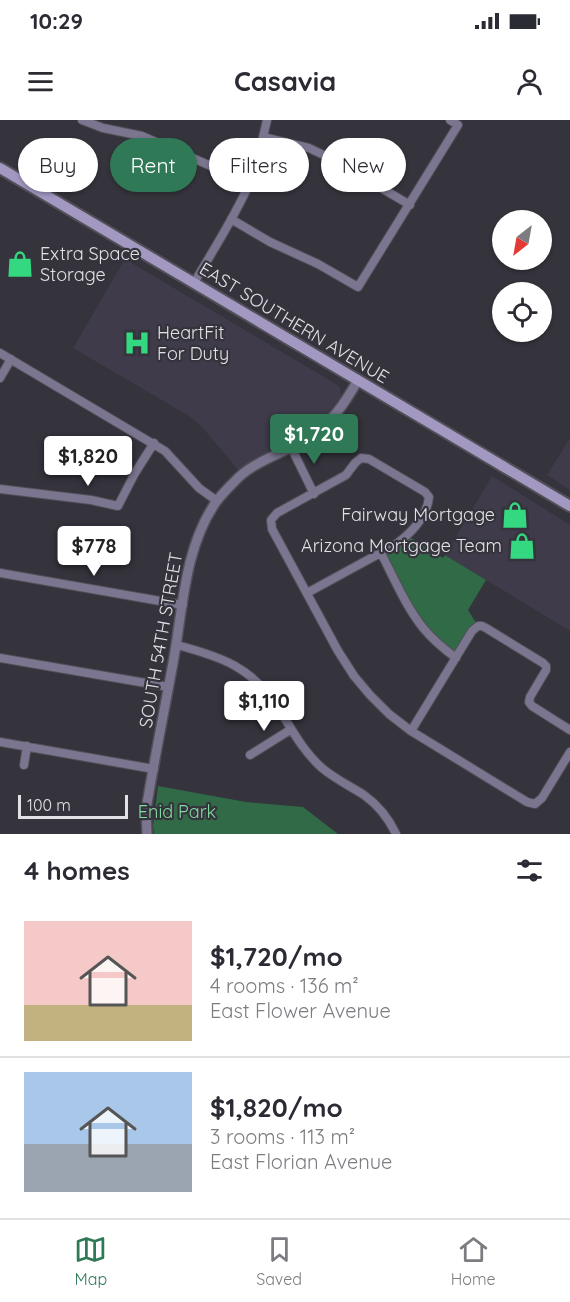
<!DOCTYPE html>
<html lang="en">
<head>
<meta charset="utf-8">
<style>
  body { margin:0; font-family:Quicksand,sans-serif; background:#f7f7f7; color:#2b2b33; height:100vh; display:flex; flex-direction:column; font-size:22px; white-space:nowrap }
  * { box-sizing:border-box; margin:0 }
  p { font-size:20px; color:#7c7c81 }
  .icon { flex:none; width:33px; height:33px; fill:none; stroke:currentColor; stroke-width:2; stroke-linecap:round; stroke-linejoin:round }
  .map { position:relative; height:714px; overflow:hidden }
  .drawer { display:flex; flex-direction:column; background:#fff; flex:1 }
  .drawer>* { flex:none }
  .guide { position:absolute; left:18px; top:18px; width:534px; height:54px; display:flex; gap:12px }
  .needle { width:39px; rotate:211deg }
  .controls { position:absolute; left:492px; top:90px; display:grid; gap:12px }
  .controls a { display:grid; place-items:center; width:60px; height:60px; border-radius:50%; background:#fff; box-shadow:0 2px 4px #0004; font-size:30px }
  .scale { position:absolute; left:18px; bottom:15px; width:110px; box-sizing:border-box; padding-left:6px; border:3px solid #e2e1e6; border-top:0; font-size:16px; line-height:21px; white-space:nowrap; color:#e2e1e6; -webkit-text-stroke:4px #35333c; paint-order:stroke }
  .price { position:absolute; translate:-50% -51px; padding:0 14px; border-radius:6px; background:#fff; color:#222; font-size:20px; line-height:39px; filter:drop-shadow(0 2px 3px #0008) }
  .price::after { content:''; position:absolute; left:50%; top:36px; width:18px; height:14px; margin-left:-9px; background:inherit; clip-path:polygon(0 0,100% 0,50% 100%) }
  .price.on { background:#2f7956; color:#fff }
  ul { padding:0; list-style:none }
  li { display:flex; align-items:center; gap:18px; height:150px; padding:0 24px }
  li+li { border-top:2px solid #e1e1e2 }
  li span { display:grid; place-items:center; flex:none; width:168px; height:120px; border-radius:0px; color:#555 }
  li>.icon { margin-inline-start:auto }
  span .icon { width:72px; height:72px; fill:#fffc; stroke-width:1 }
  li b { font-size:26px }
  h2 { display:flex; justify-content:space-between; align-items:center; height:72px; padding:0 24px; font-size:26px }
  .pill { padding:0 21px; border-radius:27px; background:#fff; box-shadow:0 2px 4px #0004; font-size:21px; line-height:54px }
  .pill.on { background:#2f7956; color:#fff }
  .status { display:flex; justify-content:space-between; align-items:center; height:42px; padding:0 30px; background:#fff; direction:ltr }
  .status svg { height:16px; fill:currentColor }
  header { display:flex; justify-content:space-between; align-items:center; height:78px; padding:0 24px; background:#fff; font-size:27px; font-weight:700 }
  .dock { display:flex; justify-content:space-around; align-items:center; height:84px; border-top:2px solid #e1e1e2; background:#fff; font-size:16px; color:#7c7c81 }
  .dock a { display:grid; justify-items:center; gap:3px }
  .dock .on { color:#2f7956 }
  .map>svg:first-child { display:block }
  .built { fill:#3f3b4a }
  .green { fill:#316a47 }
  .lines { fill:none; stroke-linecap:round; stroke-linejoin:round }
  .minor-casing { stroke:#514f57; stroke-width:10 }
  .tertiary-casing { stroke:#514f57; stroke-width:12 }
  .secondary-casing { stroke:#514f57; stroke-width:14 }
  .minor { stroke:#7b758f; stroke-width:8 }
  .tertiary { stroke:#7b758f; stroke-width:9 }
  .secondary { stroke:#a298c2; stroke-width:10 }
  .labels { text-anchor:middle; stroke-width:4.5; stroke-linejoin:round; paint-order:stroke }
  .poi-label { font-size:18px; fill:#e2e1e6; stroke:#35333c; text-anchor:start }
  .street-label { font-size:18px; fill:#e2e1e6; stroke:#35333c }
  .park-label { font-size:18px; fill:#82dca2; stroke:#35333c }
</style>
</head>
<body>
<div class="status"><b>10:29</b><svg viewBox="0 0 49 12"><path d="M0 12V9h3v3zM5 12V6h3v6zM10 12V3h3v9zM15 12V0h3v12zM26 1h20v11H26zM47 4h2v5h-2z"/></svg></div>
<header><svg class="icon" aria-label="menu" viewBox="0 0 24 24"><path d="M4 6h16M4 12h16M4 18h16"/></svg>Casavia<svg class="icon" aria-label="person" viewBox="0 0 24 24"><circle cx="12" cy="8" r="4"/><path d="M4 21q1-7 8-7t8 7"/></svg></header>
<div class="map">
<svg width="570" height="714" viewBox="0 0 570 714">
  <rect width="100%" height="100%" fill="#35333c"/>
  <!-- built -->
  <path class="built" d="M125,139L336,264L340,267L341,276L329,292L313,307L298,317L257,338L239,351L202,307L189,296L73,228Z
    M570,318V370L547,355Z
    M492,356L570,405V511L445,435Z"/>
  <!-- green -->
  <path class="green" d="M408,416L443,438L445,435L486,460L468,490L478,506L456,538L423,507L381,433Z
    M158,666L246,682L303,687L338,714H154L153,706Z"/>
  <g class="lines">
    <defs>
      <path id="minor" d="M82,0L103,8L142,16L250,63
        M263,17L309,28L334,40L410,85
        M166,56L179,32
        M231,99L270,122L318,144L358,167L458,5L450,0
        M194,163C213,130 235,97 250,62C258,42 262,21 267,0
        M0,233L165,331L199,368L217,381
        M0,258L11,239
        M291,327L314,374
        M0,369L91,380L118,386L135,353L154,323
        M381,433C394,458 406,487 424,509C433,520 444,529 456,538
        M0,453L183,485
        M307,473L395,425C410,414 427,397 429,377L425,372L369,339L361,338L355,343L346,355L277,393L271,400L272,409L338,531L354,556L370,575L389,594L411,611L527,682L535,684L542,678L570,632
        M177,525C222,537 252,547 279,589C292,610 303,631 322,648C335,659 350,666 364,675C378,685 389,699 396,714
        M0,538L169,567
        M411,611L472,511L478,506H482L486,508L543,543L546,546V550L530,577L529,582L532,586L570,610
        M0,622L154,649
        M250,635L290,610
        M24,645L27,626"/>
      <path id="tertiary" d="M147,714L146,690C154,641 164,592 173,543C183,489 184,428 216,382C221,375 228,368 234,362C254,340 284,334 308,318C331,304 345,283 358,260"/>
      <path id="secondary" d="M0,48L570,386"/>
    </defs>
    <!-- minor casing -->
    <use href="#minor" class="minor-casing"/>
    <!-- tertiary casing -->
    <use href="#tertiary" class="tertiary-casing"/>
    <!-- secondary casing -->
    <use href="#secondary" class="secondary-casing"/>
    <!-- minor -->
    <use href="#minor" class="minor"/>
    <!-- tertiary -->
    <use href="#tertiary" class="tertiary"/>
    <!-- secondary -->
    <use href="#secondary" class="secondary"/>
  </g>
  <!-- icons -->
  <defs>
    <symbol id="shop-bare" viewBox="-9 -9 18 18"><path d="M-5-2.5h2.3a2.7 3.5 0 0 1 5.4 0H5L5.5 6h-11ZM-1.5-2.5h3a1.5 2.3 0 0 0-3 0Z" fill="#33d881" stroke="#35333c" stroke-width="2.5" paint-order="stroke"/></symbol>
    <symbol id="hospital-bare" viewBox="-9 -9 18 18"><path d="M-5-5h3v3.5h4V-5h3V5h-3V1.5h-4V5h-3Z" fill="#33d881" stroke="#35333c" stroke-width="2.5" paint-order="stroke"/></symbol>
  </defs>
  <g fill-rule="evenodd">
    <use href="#shop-bare" x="1" y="125" width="38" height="38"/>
    <use href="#hospital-bare" x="118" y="204" width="38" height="38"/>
    <use href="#shop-bare" x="496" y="376" width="38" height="38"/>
    <use href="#shop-bare" x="503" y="407" width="38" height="38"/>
  </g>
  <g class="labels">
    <!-- poi labels -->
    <g class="poi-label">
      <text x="40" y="140">Extra Space<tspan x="40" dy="21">Storage</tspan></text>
      <text x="157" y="219">HeartFit<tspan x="157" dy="21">For Duty</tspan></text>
      <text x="495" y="401" text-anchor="end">Fairway Mortgage</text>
      <text x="502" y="432" text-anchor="end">Arizona Mortgage Team</text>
    </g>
    <!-- street labels -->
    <g class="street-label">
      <text transform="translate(294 203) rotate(31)" y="6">EAST SOUTHERN AVENUE</text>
      <text transform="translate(161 520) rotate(-80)" y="6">SOUTH 54TH STREET</text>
    </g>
    <!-- park labels -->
    <g class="park-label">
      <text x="177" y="698">Enid Park</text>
    </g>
  </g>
</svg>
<div class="controls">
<a><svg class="needle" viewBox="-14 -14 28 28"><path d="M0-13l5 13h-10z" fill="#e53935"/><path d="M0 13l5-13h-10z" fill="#7c7c81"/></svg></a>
<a><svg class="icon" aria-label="locate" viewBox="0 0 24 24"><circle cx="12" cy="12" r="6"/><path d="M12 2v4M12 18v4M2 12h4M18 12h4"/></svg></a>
</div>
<div class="scale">100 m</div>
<b class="price on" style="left:314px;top:345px">$1,720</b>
<b class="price" style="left:88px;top:367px">$1,820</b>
<b class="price" style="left:94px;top:457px">$778</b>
<b class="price" style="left:264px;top:612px">$1,110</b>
<div class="guide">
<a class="pill">Buy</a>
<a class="pill on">Rent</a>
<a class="pill">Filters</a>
<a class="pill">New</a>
</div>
</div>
<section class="drawer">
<h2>4 homes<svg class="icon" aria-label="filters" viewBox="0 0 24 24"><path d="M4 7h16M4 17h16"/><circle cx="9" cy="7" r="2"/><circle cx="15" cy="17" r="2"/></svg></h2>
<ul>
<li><span style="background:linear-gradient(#f6c9c9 70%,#c2b280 0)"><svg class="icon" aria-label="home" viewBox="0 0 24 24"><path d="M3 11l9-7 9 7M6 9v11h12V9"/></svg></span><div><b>$1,720/mo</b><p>4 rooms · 136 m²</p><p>East Flower Avenue</p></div></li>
<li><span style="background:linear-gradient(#a9c7e8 60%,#9aa5b1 0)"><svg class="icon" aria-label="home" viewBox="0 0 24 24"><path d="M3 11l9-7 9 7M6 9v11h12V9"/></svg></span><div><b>$1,820/mo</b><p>3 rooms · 113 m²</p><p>East Florian Avenue</p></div></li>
</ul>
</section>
<nav class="dock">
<a class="on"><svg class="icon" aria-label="map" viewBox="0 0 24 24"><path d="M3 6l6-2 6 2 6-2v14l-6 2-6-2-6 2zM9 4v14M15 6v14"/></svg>Map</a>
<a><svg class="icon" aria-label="saved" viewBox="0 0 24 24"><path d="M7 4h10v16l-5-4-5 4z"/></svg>Saved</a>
<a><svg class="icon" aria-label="home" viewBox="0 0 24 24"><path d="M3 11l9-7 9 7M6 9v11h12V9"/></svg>Home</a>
</nav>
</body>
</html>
